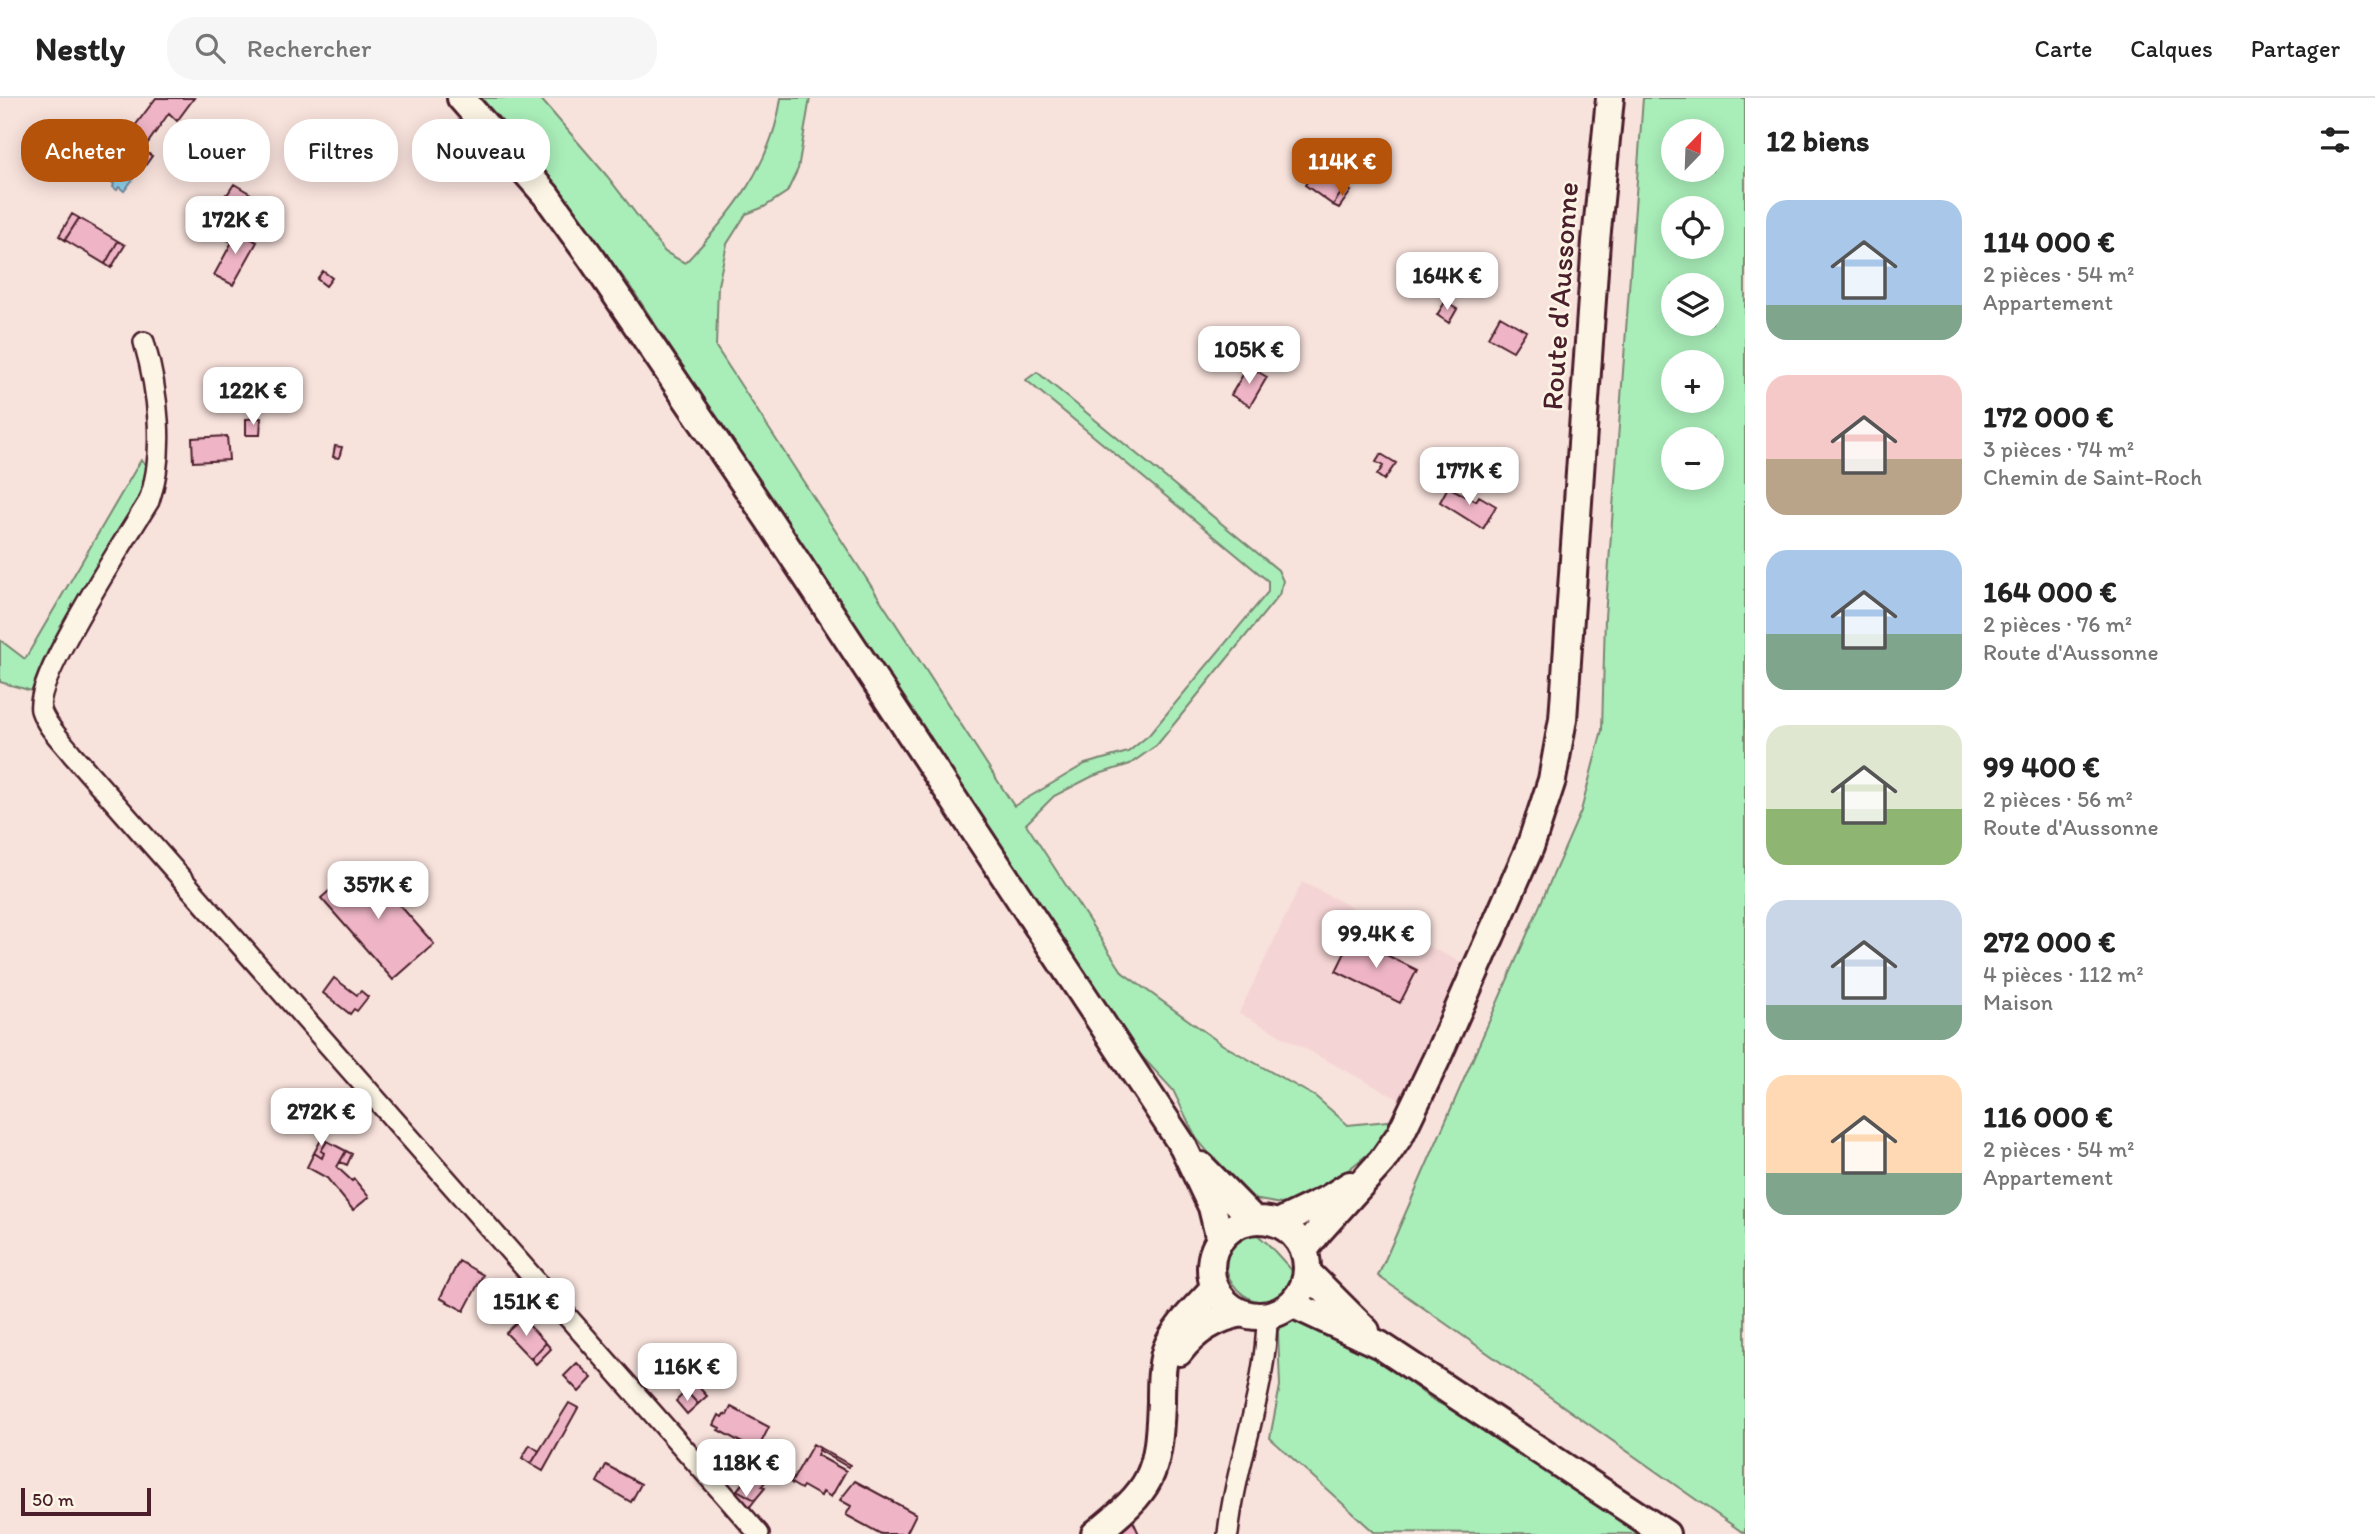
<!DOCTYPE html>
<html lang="fr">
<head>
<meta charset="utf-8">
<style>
  body { margin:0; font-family:Itim,sans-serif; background:#f6f6f6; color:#222; height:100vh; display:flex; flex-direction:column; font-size:26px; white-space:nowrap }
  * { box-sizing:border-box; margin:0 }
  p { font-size:23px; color:#767676 }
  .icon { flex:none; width:38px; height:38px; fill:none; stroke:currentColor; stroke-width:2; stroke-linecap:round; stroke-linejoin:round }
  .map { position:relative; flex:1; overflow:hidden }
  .panel { display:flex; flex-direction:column; background:#fff; width:630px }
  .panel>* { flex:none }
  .top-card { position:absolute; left:21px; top:21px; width:665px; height:63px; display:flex; gap:14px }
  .needle { width:46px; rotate:23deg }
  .controls { position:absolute; left:1661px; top:21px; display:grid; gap:14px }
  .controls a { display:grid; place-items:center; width:63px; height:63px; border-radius:50%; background:#fff; box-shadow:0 4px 18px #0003; font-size:35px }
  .scale { position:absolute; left:21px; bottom:18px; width:130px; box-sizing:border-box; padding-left:7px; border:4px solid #4a1f2b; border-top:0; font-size:19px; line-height:24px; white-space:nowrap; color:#4a1f2b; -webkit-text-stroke:5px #fcf5e5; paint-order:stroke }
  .price { position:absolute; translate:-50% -60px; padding:0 16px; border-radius:14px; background:#fff; color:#222; font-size:23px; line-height:46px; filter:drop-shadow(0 2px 4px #0008) }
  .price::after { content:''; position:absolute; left:50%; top:42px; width:21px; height:16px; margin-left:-10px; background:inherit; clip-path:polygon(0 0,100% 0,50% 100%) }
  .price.selected { background:#b45309; color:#fff }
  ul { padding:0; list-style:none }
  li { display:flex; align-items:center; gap:21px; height:175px; padding:0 21px }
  li span { display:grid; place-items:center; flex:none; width:196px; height:140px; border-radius:21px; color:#555 }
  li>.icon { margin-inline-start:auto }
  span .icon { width:84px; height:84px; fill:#fffc; stroke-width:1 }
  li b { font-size:30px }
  h2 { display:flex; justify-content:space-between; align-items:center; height:84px; padding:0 21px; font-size:30px }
  .tag { padding:0 24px; border-radius:28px; background:#fff; box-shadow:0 4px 18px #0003; font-size:24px; line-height:63px }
  .tag.selected { background:#b45309; color:#fff }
  header { display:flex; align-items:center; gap:42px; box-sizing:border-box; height:98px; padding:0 35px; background:#fff; border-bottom:2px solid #e0e0e0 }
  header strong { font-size:33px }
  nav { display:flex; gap:38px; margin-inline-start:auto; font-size:24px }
  .search { width:490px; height:63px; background:#f6f6f6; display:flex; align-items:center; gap:18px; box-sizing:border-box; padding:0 24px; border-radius:28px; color:#767676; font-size:26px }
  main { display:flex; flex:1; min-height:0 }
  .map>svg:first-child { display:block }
  .built { fill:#f5d4d5 }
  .green { fill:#a9eeb9; stroke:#7a8672; stroke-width:2; fill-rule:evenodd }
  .water { fill:#91d7f3; stroke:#758da3; stroke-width:2 }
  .building { fill:#efb5c6; stroke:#4a1f2b; stroke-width:2 }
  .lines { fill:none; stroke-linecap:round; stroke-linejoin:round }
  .street-casing { stroke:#4a1f2b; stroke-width:24 }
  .secondary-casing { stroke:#4a1f2b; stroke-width:32 }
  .street { stroke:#fcf5e5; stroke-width:19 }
  .secondary { stroke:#fcf5e5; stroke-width:26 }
  .labels { text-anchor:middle; stroke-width:5; stroke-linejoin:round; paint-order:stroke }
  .street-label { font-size:30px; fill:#4a1f2b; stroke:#fcf5e5 }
</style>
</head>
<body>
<header>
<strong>Nestly</strong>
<div class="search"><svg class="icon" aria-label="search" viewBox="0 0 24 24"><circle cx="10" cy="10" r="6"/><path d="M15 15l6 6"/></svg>Rechercher</div>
<nav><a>Carte</a><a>Calques</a><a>Partager</a></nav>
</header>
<main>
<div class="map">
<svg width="1745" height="1436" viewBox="0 0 1745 1436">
  <rect width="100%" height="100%" fill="#f8e2dc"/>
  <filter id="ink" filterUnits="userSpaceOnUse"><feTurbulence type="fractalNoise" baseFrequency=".0143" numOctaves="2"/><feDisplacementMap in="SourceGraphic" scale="14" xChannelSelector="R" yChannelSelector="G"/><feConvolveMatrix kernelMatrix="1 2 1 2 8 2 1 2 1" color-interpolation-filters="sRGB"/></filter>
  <g filter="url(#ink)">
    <!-- built -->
    <path class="built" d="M1302,784L1466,867L1406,1005L1239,915Z"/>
    <!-- green -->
    <path class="green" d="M481,0H540L607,78L665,154L685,165C731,117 772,67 781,0H810L798,71L787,94L764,109L746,116L727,146L718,187L716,249L1014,708L1085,666L1128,654L1149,637L1268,494V483L1026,282L1037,274L1278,472L1283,483L1279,497L1157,647L1130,666L1093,678L1054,698L1026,726L1123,875L1223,947L1316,999L1348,1027L1398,1022L1373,1052L1313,1100L1281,1106L1253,1101L1235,1086L1196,1040L1173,992L1124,939L634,194L533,57Z
      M1643,0H1745V1436L1378,1178L1581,713L1602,632L1605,519ZM1712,33V72H1673V33ZM1712,110V149H1673V110ZM1673,187H1712V226H1673ZM1712,264V303H1673V264ZM1712,341V380H1673V341Z
      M141,362L152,371L147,394L40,574L32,593L0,584V542L25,561Z
      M1253,1133L1268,1146L1297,1178C1267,1245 1184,1163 1253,1133Z
      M1303,1221L1360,1247L1431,1301L1492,1333L1642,1436L1374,1434L1270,1340L1280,1288L1278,1233L1286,1222Z"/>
    <!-- water -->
    <path class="water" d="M107,63L122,74L125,72L133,81L124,93L119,89L117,92L113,89L114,86L99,75Z"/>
    <!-- building -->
    <path class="building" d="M156,0H194L177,23L169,15L143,52L152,58L142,72L116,53Z
      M1314,73L1345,89L1333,107L1305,87Z
      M234,86L251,96L244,107L227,97Z
      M1345,89L1351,93L1339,110L1333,107Z
      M226,96L244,107L233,125L215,114Z
      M72,116L79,120L65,142L59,138Z
      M79,120L118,143L105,166L65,142Z
      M228,128L257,144L233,187L214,177L232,144L222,139Z
      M118,143L125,147L111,170L105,166Z
      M323,173L332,180L326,188L317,181Z
      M1445,204L1457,211L1449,225L1437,217Z
      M1500,218L1526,233L1513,253L1488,239Z
      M1248,268L1267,279L1250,308L1231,297Z
      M261,320L260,337H246V321Z
      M227,338L229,362L193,364L192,340Z
      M335,348L342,349L339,360L333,359Z
      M1381,356L1396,365L1384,382L1377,377L1383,368L1376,364Z
      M1448,389L1476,403L1479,398L1496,408L1483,431L1440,404Z
      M362,764L434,846L393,882L321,800Z
      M1352,840L1417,872L1400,905L1336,873Z
      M334,880L357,897L361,893L368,899L357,913L354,911L350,916L323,895Z
      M322,1040L327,1043L321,1053L324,1055L322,1060L314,1055Z
      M327,1043L346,1053L337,1069L352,1083L354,1081L369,1099L353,1112L327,1080L307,1069L314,1055L322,1060L324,1055L321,1053Z
      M346,1053L352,1056L347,1067L340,1064Z
      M459,1163L483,1177L464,1213L440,1200Z
      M522,1220L546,1245L531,1261L506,1235Z
      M546,1245L551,1251L536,1266L531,1261Z
      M577,1265L592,1280L579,1294L564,1278Z
      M695,1285L707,1298L698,1306L686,1293Z
      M686,1293L698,1306L687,1316L676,1303Z
      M569,1305L578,1310L543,1373L531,1366Z
      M731,1309L769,1329L757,1353L718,1332L720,1330L714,1327L719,1317L722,1319L724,1316L727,1317Z
      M813,1346L820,1350L817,1357L846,1373L831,1399L823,1394L821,1398L803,1388L801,1391L791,1385Z
      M530,1347L539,1353L531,1366L522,1360Z
      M820,1350L850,1367L848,1369L819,1352Z
      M769,1353L778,1361L775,1365L778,1367L762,1388L765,1390L755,1402L737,1392Z
      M606,1367L641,1386L631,1404L597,1384Z
      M855,1383L916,1416L906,1436H881L846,1417L851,1408L840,1402Z
      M737,1392L755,1402L749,1410L736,1394Z
      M1133,1423L1139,1436H1118Z"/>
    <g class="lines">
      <defs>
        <path id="street" d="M144,244C158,292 166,355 149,403C129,436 33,582 41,612C46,628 62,643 72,656L759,1436
          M1228,1436C1236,1362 1267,1293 1267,1217"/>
        <path id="secondary" d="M461,0L546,97L592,161L769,422L1183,1048L1212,1109L1220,1142
          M1201,1068L1254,1122
          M1211 1170a48 48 0 1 1 96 0a48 48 0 1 1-96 0Z
          M1278,1125L1328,1101L1350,1087
          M1304,1152L1319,1133L1382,1063L1400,1037L1436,962L1530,749L1552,682L1563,621L1596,143L1610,0
          M1307,1174L1366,1233
          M1292,1206L1380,1247L1666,1436
          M1179,1254C1195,1233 1215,1220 1242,1215
          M1095,1436C1152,1390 1158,1379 1161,1305C1161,1288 1161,1269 1166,1252C1175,1228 1198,1208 1215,1189"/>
      </defs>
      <!-- street casing -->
      <use href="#street" class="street-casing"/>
      <!-- secondary casing -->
      <use href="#secondary" class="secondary-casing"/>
      <!-- street -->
      <use href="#street" class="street"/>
      <!-- secondary -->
      <use href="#secondary" class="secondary"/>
    </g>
  </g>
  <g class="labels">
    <!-- street labels -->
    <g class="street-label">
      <text transform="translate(1560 198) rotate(-86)" y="10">Route d'Aussonne</text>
    </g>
  </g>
</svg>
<div class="controls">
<a><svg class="needle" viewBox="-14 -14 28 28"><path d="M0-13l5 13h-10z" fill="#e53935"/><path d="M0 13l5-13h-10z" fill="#767676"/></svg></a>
<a><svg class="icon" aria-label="locate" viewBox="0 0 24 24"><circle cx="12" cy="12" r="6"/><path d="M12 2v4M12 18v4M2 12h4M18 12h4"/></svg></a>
<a><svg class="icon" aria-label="layers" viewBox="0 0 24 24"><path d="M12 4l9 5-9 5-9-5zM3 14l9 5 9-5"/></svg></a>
<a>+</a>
<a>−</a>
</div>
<div class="scale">50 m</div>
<b class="price selected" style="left:1342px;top:100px">114K €</b>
<b class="price" style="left:235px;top:158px">172K €</b>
<b class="price" style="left:1447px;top:214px">164K €</b>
<b class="price" style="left:1249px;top:288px">105K €</b>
<b class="price" style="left:253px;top:329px">122K €</b>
<b class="price" style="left:1469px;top:409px">177K €</b>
<b class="price" style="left:378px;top:823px">357K €</b>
<b class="price" style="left:1376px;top:872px">99.4K €</b>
<b class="price" style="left:321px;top:1050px">272K €</b>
<b class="price" style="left:526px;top:1240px">151K €</b>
<b class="price" style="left:687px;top:1305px">116K €</b>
<b class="price" style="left:746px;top:1401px">118K €</b>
<div class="top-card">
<a class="tag selected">Acheter</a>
<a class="tag">Louer</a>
<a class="tag">Filtres</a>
<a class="tag">Nouveau</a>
</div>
</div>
<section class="panel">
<h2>12 biens<svg class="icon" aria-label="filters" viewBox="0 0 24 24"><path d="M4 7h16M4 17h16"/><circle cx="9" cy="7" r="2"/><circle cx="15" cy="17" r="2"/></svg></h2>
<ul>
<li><span style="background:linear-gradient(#a9c7e8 75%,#7fa58c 0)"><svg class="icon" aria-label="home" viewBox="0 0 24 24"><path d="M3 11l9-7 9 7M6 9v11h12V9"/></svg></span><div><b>114 000 €</b><p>2 pièces · 54 m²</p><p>Appartement</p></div></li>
<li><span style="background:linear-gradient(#f6c9c9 60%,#b9a48a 0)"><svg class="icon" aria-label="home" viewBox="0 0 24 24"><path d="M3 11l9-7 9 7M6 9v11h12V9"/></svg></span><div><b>172 000 €</b><p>3 pièces · 74 m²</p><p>Chemin de Saint-Roch</p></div></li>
<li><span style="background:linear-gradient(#a9c7e8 60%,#7fa58c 0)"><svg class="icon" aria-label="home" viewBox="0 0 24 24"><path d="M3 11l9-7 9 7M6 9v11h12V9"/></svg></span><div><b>164 000 €</b><p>2 pièces · 76 m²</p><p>Route d'Aussonne</p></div></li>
<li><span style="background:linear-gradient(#dfe7d0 60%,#8fb573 0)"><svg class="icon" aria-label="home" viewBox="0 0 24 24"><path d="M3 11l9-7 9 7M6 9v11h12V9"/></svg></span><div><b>99 400 €</b><p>2 pièces · 56 m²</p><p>Route d'Aussonne</p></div></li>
<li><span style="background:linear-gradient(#c9d6e8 75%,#7fa58c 0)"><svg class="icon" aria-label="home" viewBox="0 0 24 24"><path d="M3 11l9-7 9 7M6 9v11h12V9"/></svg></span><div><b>272 000 €</b><p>4 pièces · 112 m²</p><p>Maison</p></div></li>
<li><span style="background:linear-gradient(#ffd9b3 70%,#7fa58c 0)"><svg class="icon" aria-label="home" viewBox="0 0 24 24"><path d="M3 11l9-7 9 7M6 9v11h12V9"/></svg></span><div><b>116 000 €</b><p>2 pièces · 54 m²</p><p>Appartement</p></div></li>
</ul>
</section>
</main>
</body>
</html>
